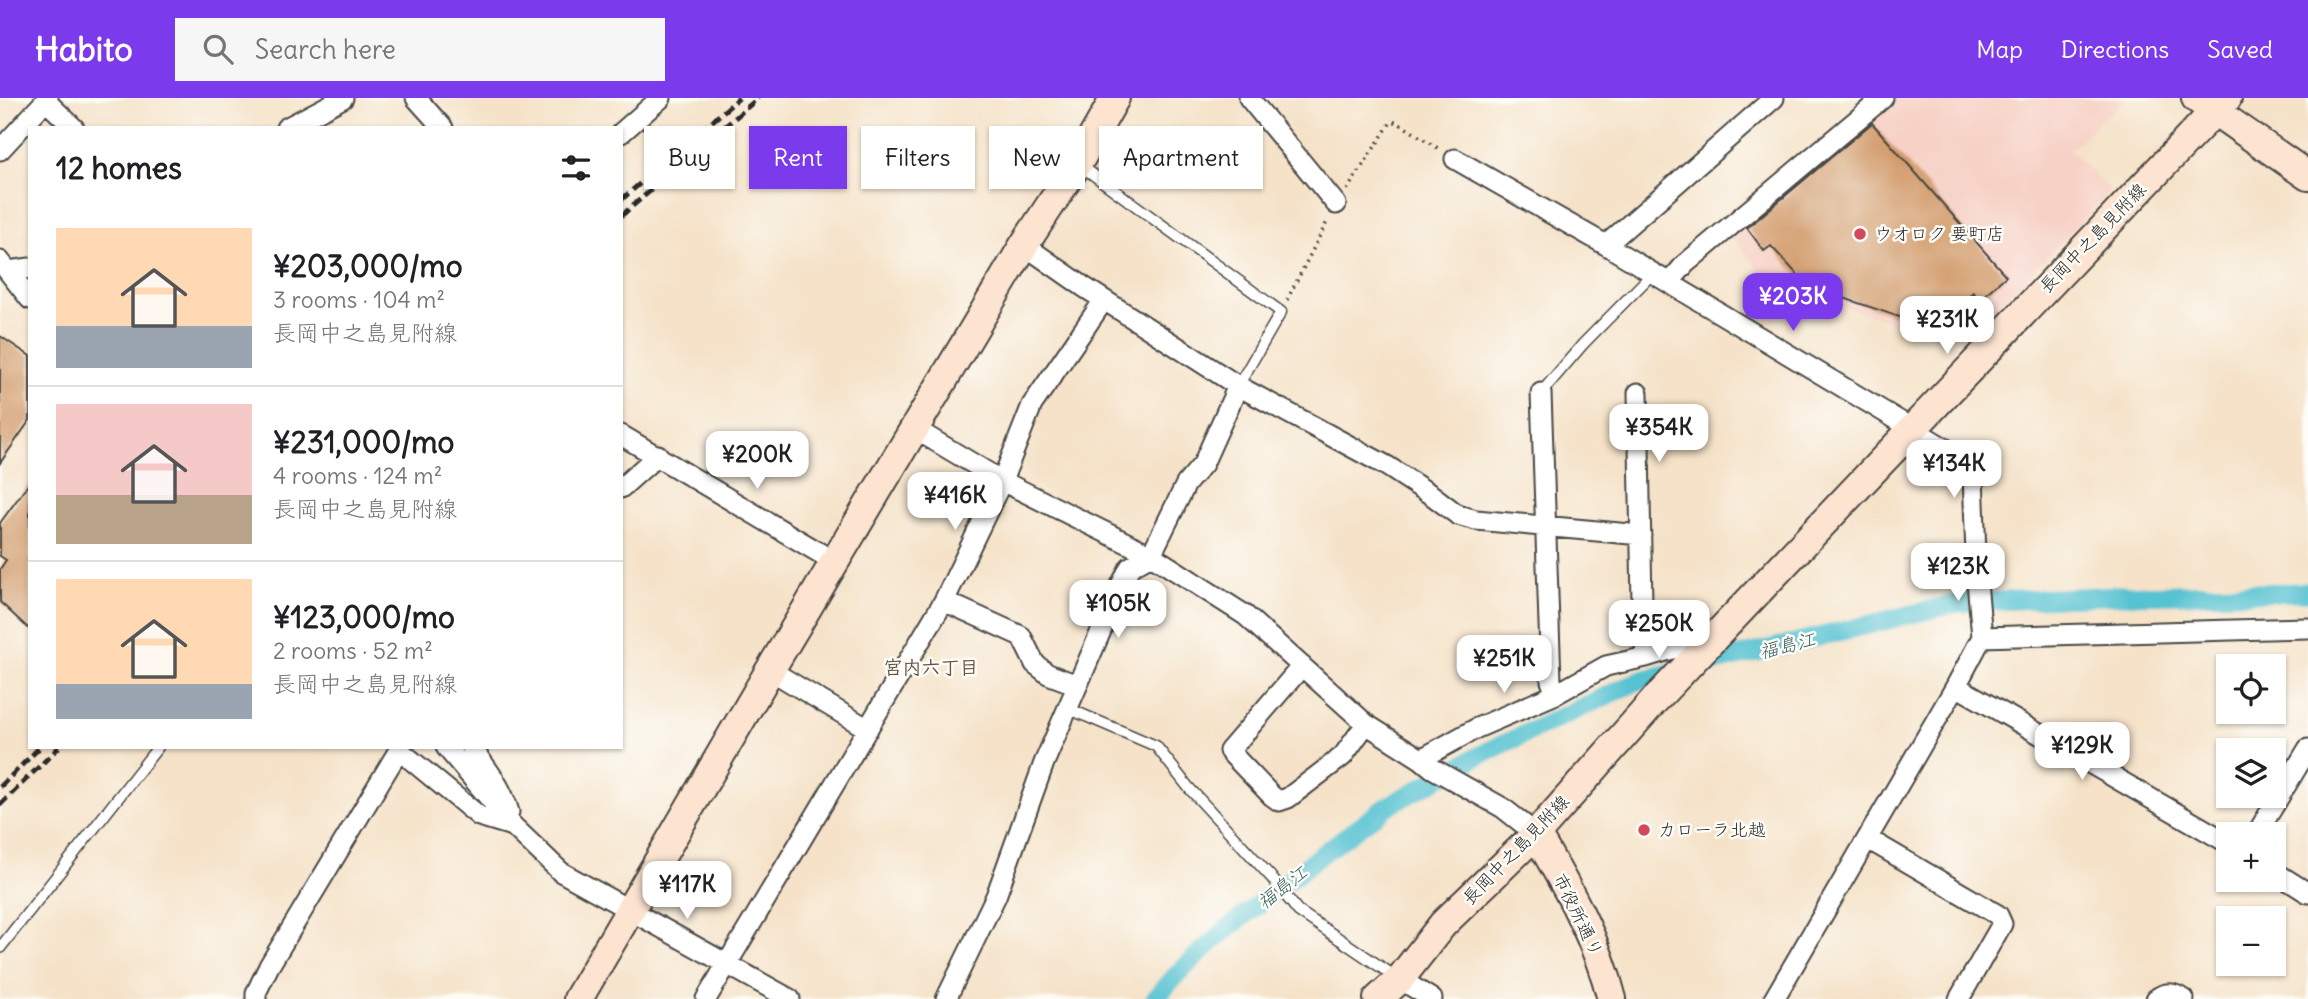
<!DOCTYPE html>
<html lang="en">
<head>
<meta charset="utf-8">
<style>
  body { margin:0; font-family:Delius,"Klee One",sans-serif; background:#f6f6f6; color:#202124; height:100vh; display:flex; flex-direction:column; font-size:26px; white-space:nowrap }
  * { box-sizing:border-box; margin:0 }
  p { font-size:23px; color:#757577 }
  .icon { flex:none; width:38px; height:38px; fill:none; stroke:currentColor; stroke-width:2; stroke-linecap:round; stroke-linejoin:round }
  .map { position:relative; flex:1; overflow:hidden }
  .side { position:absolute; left:28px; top:28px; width:595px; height:623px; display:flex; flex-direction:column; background:#fff; border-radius:0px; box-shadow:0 2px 5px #0004 }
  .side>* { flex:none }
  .hud { position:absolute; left:644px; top:28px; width:665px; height:63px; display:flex; gap:14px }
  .buttons { position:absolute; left:2216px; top:556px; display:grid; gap:14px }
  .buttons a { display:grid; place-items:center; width:70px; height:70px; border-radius:0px; background:#fff; box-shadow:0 2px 5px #0004; font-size:35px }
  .price { position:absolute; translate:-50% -60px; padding:0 16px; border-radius:14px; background:#fff; color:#222; font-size:23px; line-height:46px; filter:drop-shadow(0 2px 4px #0008) }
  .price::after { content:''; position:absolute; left:50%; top:42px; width:21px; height:16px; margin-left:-10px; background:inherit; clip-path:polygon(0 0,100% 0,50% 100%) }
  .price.on { background:#7c3aed; color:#fff }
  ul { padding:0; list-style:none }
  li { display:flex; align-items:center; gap:21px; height:175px; padding:0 28px }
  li+li { border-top:2px solid #e0e0e0 }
  li span { display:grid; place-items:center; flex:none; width:196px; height:140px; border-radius:0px; color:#555 }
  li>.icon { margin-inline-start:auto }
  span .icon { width:84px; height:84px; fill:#fffc; stroke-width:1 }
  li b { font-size:30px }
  h2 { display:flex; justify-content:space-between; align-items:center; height:84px; padding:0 28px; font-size:30px }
  .chip { padding:0 24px; border-radius:0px; background:#fff; box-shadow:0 2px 5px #0004; font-size:24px; line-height:63px }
  .chip.on { background:#7c3aed; color:#fff }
  header { display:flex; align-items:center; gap:42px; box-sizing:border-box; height:98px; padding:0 35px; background:#7c3aed; color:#fff }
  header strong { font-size:33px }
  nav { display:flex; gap:38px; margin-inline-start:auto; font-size:24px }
  .search { width:490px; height:63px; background:#f6f6f6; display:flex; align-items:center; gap:18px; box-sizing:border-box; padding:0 24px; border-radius:0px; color:#757577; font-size:26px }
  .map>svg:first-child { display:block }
  .built { fill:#f7d1c6 }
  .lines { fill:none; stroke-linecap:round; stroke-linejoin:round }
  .canal { stroke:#57c2d2; stroke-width:19 }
  .building { fill:#d29b6c }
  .lane-casing { stroke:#494643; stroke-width:13 }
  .street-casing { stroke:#494643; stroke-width:23 }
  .secondary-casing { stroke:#494643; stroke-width:32 }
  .path { stroke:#494643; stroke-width:3.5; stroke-dasharray:2 5; stroke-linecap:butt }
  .lane { stroke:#fff; stroke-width:10 }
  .street { stroke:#fff; stroke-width:19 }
  .secondary { stroke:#fde4d1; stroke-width:28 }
  .rail { stroke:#2b2b2b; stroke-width:5; stroke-dasharray:10 5; stroke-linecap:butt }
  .poi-dot { fill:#d1495b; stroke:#fdfcf7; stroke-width:2.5 }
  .labels { text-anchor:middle; stroke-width:5; stroke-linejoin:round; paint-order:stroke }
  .poi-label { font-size:18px; fill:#2b2b2b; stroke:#fdfcf7; text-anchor:start }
  .street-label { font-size:18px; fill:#2b2b2b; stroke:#fdfcf7 }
  .water-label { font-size:19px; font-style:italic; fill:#3a6065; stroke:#fdfcf7 }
  .neighbourhood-label { font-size:19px; font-weight:bold; fill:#655242; stroke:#fdfcf7 }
</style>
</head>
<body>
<header>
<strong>Habito</strong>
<div class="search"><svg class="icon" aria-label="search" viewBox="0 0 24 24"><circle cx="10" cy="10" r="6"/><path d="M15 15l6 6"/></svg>Search here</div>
<nav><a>Map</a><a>Directions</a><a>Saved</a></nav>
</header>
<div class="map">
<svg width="2308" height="901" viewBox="0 0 2308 901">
  <rect width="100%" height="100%" fill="#fdfcf7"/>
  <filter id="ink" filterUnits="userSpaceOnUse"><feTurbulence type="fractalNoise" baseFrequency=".0143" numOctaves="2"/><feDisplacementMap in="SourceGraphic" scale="14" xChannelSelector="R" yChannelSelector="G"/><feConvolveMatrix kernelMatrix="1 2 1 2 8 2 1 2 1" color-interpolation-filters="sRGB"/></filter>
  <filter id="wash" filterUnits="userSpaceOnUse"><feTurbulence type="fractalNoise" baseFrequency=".00686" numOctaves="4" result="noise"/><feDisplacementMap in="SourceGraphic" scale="28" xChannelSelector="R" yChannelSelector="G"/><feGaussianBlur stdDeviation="1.57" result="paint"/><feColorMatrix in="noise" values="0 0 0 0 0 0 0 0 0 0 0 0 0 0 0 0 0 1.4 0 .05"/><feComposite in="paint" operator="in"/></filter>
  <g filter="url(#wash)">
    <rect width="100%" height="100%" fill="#f5e2c8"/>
    <!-- built -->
    <path class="built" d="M1892,0H2127L2069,52L2111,93L1987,220L1977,211L1945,242L1768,182L1730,136Z"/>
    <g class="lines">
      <!-- canal -->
      <path class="canal" d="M1155,901L1177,876L1221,836L1322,756L1386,709L1480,657L1638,583L1957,505L2120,497L2308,494"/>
    </g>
    <g id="blocks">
      <!-- building -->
      <path class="building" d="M1872,25L2006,178L1979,202L1973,194L1934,232L1922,219L1914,224L1808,188L1771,148L1764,153L1747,130Z
        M0,238L30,258V322L0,365Z
        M30,384V532L0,504V471L6,462L0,458V425Z"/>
    </g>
  </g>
  <g filter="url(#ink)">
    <use href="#blocks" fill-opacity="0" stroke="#494643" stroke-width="2"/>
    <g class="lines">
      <defs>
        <path id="lane" d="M1080,67L1281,214L1238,288
          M1541,295L1583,246L1652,176
          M1067,610L1156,648L1189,690L1271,779L1298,813L1397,880
          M0,850L158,649"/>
        <path id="street" d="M416,0L443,30
          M1249,0L1336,106
          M46,3L74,30
          M286,30L343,0
          M621,35L661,0
          M0,52L48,0
          M1455,61L1606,147L1966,363L1973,377L1977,484L1982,539L1956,588L1774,901
          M1024,147L1084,189L1238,288L1387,368L1433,398L1458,417L1476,422L1641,437
          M1606,147L1774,0
          M0,163L30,201
          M9,173L30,170
          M1669,185L1685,166L1883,0
          M1541,295L1551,583L1556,596
          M1638,295L1642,505L1646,559
          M915,331L1002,383L1151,457L1245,517L1366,626L1421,661L1432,670L1503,710L1536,736
          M621,337L835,464
          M621,390L658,357
          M944,503L1021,538L1035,566L1048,576L1077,587
          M1982,539L2308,530
          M1302,568L1229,653L1272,698L1279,703L1288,700L1343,658L1366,626
          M770,572L868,631
          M1956,588L2228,745
          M446,649L513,728L561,774L790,901
          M471,649C486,669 502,689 509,714
          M1421,661L1477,630L1556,596L1606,568L1646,559L1716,538
          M2256,737L2308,651
          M1868,741L1998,817L2002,826L1959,901
          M2273,773L2308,795
          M1400,881L1432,901
          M256,901V895L269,868L399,652L479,718L512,728
          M706,901L944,503L1002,383L1032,307L1104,202
          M946,901L996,798L1044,665L1120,489L1130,469L1151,457L1186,386L1203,366L1238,288
          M2156,901C2166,893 2173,895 2184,901"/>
        <path id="secondary" d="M2196,0L2308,78
          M1536,736C1567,789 1597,841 1612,901
          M578,901L770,572L1024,147L1078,65L1115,0
          M1378,901L1400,881L1443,826L1536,736L1654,603L2227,0"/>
      </defs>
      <!-- lane casing -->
      <use href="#lane" class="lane-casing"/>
      <!-- street casing -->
      <use href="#street" class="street-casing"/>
      <!-- secondary casing -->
      <use href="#secondary" class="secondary-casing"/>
      <!-- path -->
      <path class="path" d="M1347,92L1391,24H1397L1441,52
        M1287,202L1328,122"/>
      <!-- lane -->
      <use href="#lane" class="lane"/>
      <!-- street -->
      <use href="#street" class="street"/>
      <!-- secondary -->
      <use href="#secondary" class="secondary"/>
      <!-- rail -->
      <path class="rail" d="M621,102L739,0
        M621,118L758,0
        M0,689L40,649
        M0,707L59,649"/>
    </g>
  </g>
  <!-- markers -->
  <g class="poi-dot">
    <circle cx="1860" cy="136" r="7"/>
    <circle cx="1644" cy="732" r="7"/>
  </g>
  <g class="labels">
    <!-- poi labels -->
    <g class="poi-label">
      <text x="1874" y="142">ウオロク 要町店</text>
      <text x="1658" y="738">カローラ北越</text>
    </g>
    <!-- street labels -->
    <g class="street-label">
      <text transform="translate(2093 140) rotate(-46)" y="6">長岡中之島見附線</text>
      <text transform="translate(1516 752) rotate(-46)" y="6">長岡中之島見附線</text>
      <text transform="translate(1578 817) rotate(64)" y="6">市役所通り</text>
    </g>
    <!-- water labels -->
    <g class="water-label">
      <text transform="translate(1787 547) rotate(-14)" y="7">福島江</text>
      <text transform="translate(1282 789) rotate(-38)" y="7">福島江</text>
    </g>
    <!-- neighbourhood labels -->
    <g class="neighbourhood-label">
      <text x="931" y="576">宮内六丁目</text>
    </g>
  </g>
</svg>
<div class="buttons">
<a><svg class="icon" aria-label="locate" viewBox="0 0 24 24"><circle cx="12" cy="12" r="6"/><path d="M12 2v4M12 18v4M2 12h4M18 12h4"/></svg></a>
<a><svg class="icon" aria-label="layers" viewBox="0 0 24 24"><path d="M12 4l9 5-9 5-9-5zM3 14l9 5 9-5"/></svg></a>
<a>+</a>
<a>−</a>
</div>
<b class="price on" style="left:1793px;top:235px">¥203K</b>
<b class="price" style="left:1947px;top:258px">¥231K</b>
<b class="price" style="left:1659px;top:366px">¥354K</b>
<b class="price" style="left:757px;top:393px">¥200K</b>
<b class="price" style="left:1954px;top:402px">¥134K</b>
<b class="price" style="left:955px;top:434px">¥416K</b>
<b class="price" style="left:1958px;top:505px">¥123K</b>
<b class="price" style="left:1118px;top:542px">¥105K</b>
<b class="price" style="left:1659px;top:562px">¥250K</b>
<b class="price" style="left:1504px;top:597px">¥251K</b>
<b class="price" style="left:2082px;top:684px">¥129K</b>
<b class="price" style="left:687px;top:823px">¥117K</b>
<div class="hud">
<a class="chip">Buy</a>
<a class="chip on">Rent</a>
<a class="chip">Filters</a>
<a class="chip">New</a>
<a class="chip">Apartment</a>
</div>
<section class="side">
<h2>12 homes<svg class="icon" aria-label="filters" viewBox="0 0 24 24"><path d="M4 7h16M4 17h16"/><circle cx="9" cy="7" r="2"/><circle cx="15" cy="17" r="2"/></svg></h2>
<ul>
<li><span style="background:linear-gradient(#ffd9b3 70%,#9aa5b1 0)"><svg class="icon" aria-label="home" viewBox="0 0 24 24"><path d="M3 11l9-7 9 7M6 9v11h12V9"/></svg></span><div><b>¥203,000/mo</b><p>3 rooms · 104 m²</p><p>長岡中之島見附線</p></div></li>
<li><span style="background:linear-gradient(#f6c9c9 65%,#b9a48a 0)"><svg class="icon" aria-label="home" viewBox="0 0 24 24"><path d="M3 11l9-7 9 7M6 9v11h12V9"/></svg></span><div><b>¥231,000/mo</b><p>4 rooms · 124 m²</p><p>長岡中之島見附線</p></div></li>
<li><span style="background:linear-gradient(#ffd9b3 75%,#9aa5b1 0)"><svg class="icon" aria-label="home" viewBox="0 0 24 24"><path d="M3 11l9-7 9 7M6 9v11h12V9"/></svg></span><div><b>¥123,000/mo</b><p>2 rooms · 52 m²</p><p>長岡中之島見附線</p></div></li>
</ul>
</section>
</div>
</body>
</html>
